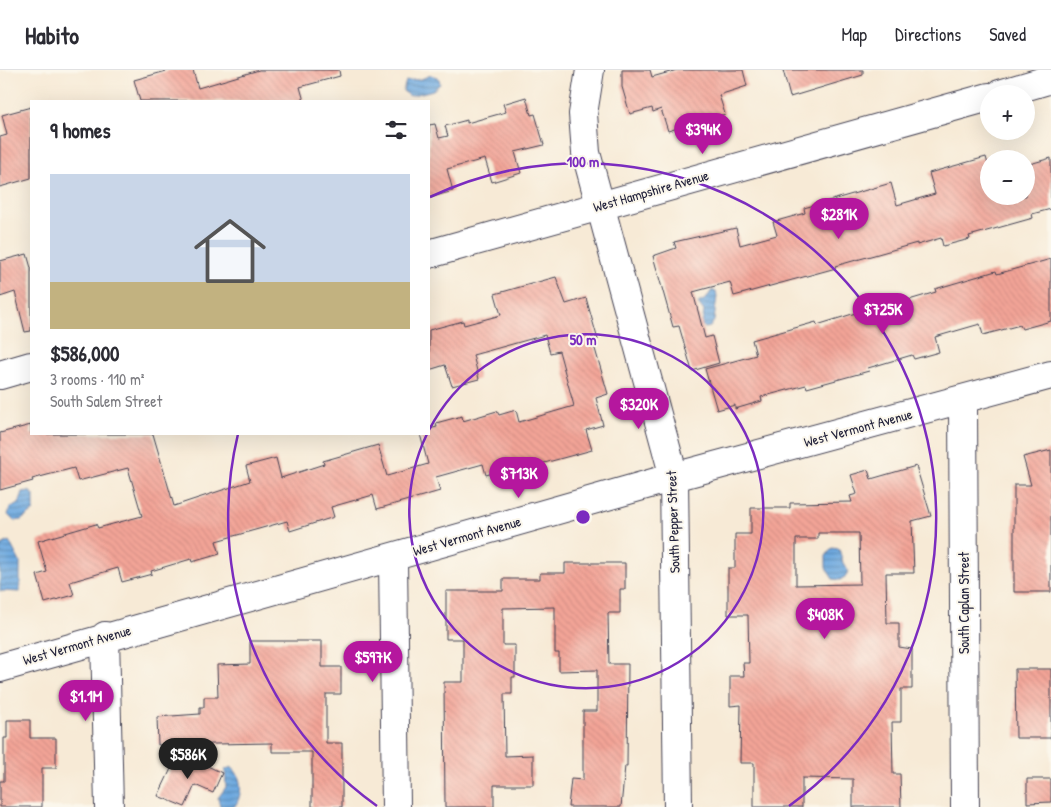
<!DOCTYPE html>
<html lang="en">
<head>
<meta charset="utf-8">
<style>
  body { margin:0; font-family:"Patrick Hand",sans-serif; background:#f2f2f3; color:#2b2b33; height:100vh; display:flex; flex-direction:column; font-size:19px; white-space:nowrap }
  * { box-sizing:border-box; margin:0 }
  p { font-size:16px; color:#7c7c81 }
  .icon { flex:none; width:28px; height:28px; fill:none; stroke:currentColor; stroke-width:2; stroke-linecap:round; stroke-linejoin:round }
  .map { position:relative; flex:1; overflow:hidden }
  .details { position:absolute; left:30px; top:30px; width:400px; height:335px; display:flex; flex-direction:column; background:#fff; border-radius:0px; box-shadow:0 5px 20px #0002 }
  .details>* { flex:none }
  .buttons { position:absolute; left:980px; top:15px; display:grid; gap:10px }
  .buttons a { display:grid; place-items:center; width:55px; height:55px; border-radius:50%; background:#fff; box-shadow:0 5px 20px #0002; font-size:25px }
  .price { position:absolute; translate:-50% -42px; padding:0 11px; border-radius:18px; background:#b5179e; color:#fff; font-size:16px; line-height:32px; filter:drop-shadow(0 1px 2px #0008) }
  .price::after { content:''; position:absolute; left:50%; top:30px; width:15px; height:11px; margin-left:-8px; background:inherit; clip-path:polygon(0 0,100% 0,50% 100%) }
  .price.current { background:#222; color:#fff }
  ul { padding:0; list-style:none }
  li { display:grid; align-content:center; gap:10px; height:265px; padding:0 20px }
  li span { display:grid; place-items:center; height:155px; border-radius:0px; color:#555 }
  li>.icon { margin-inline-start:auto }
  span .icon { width:90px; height:90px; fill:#fffc; stroke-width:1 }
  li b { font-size:21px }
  h2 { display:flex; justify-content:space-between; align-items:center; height:60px; padding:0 20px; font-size:21px }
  header { display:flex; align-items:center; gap:30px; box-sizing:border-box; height:70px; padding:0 25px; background:#fff; border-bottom:1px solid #e1e1e2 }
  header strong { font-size:24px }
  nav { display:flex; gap:28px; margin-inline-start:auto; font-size:18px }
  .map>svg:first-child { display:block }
  .water { fill:url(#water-rules); stroke:#48668d }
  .building { fill:url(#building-back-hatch); fill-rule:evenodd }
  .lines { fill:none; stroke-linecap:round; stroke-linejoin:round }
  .minor-casing { stroke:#424052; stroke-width:30 }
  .minor { stroke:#fff; stroke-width:28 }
  .ring { fill:none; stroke:#7b2cbf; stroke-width:2.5 }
  .labels { text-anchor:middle; stroke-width:4; stroke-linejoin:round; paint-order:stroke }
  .street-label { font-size:14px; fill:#22223b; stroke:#fbf7ec }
  .centre { fill:#7b2cbf; stroke:#fbf7ec; stroke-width:2.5 }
  .ring-label { font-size:15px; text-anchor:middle; font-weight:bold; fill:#7b2cbf; stroke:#fbf7ec; stroke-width:4; stroke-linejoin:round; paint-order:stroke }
</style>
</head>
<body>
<header>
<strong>Habito</strong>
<nav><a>Map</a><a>Directions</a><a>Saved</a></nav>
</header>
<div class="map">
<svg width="1051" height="737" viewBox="0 0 1051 737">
  <defs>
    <pattern id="water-rules" width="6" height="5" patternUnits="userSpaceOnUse" patternTransform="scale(1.25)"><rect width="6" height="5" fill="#6ea9df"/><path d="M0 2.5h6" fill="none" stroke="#5a89b6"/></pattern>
    <pattern id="building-back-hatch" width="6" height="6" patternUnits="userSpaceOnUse" patternTransform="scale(1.25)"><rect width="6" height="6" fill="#f3a497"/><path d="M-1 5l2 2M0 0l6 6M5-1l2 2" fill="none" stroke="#d08d83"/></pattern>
  </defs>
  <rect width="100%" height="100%" fill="#fbf7ec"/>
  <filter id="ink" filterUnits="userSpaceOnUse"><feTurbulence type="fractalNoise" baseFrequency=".02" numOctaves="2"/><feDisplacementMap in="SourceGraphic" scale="10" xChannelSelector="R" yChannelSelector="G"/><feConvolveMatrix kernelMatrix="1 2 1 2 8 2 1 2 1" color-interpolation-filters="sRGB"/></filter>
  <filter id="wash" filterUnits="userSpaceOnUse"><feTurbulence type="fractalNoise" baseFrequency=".0096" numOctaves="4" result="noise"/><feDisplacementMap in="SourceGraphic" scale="20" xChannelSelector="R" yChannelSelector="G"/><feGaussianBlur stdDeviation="1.12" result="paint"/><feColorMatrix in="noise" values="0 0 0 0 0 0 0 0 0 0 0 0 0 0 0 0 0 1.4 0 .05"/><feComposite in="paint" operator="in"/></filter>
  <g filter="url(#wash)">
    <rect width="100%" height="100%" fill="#f7ead6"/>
    <!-- water -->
    <path class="water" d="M431,5L439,8L440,14L433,20L410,26L403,21L406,11L421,9Z
      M712,220L716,222L717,226L714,251L710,257L705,258L702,255L704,241L698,233L706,229Z
      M29,421L34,425V441L21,450L14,451L8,445L10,438L19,434L23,422Z
      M9,471L20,492V522L0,521V476Z
      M832,478L839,479L843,493L848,501L846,506L840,510L833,509L826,498V486Z
      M231,697C243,705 243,727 234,737H220L218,728L226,717L225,700Z"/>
    <g id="blocks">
      <!-- building -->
      <path class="building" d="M170,0H193L198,18L259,0H339L340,6L300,17L304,31H140L134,10Z
        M622,0H650L652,7L677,0H743L747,16L719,25L725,44L668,61L661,39L653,42L652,38L630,44L622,17Z
        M783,0H863V5L790,27Z
        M526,27L531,45L535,44L544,75L515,82L521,103L492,112L485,89L447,99L453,121L429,128V55L435,54L439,68L448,66L445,56L467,50V53L506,42L503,34Z
        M31,37V108L0,117V67L7,65L2,45Z
        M986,87L989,98V126H1026V95L1051,88V139L1032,144L1033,148L969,166L970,169L943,176L941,168L917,175V173L835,196L836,198L734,226L730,212L693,222L705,268L712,266L719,293L692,301L679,256L673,257L653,186L676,178L674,172L736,158L740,175L777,165L773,152L805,143L804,138L891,113L897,135L935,124L929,103Z
        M27,184L31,198V261L25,262L15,222L0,227V191Z
        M1051,189V251L1022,259L1020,255L983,265L980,254L935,267L939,282L914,289L912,285L868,298L869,301L807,318L806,315L761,327L762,331L735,339V335L717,340L705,299L756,285L752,270L816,252L817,255L891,232L892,235L936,222L935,219L996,201L997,204Z
        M556,207L566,234L586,228L598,270L593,272L608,324L596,328L603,355L586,360L592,380L526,398L525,394L486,405L483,394L436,407L440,421L377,439L373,425L331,437L334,447L290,461L287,451L216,471L220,484L192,492L191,489L151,501L152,504L122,512L118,498L70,512L74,525L45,533L37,505L47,502L38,471L96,454L98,458L142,446L128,398L78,411L74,398L32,409L33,411L0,420V363L31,355V364H153L174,436L250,411L246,396L276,388L281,408L324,394L323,391L378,375L387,406L428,394L420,364H429V359L437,357L436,353L462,346L463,351L497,341L499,345L516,340L519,352L574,336L559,281L550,283L545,265L473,285L479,309L452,316L445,295L429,300V260L463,251L464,255L501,245L495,224Z
        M1051,380V522H1014V415H1031L1023,387Z
        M916,396L931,446L912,451L914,503H886L887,553H899V577L912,579V619H901V652H892L893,704H900L901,737H853V709L802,708V737H754V693H740L741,635L730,636V606H744L743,593H749L748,545H728V498H735V464H751V438H790V433L852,432L850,426L857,424L851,405L868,400L871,409ZM818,463H859L860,514L796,515V469H818Z
        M565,493H625V519H620V543H608L609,594H628L627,696H625L621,737H568L571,709L583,710V641H597V600L559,601V583H555V537L503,538V575H515V607H512V624H504L505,686L533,685V715H494V737H445L444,612H463V569H446V521H503V509H540V503H565Z
        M250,571H322V597H341V624H326V673H342V737H312V682H272V673L158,675L157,647L200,644V637H204V627H218L217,595L250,594Z
        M1015,599H1051V668H1016Z
        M7,650H30V668H56V698H42V737H0V711H4V668H7Z
        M179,682L222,703L213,723L195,715L185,737L158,726Z
        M1027,709H1051V732L1027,733Z"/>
    </g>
  </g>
  <g filter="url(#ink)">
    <use href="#blocks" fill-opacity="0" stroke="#424052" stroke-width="1"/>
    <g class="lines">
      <defs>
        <path id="minor" d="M590,0L583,44L586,83L674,407L678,737
          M1000,24L1051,9
          M429,184L989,27
          M0,305L31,296
          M963,329L965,737
          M393,488L396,737
          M105,566L109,737
          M0,598L674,407L1051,305"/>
      </defs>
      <!-- minor casing -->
      <use href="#minor" class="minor-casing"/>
      <!-- minor -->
      <use href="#minor" class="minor"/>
    </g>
  </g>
  <!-- distance rings -->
  <g class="ring">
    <path d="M429 360A177 177 0 1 1 427 364"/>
    <path d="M377 736A355 355 0 0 1 238 364M430 127A355 355 0 0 1 789 736"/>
  </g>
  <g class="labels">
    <!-- street labels -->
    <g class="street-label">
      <text transform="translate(651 121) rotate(-16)" y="5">West Hampshire Avenue</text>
      <text transform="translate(858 358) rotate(-15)" y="5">West Vermont Avenue</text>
      <text transform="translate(673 452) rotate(-92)" y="5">South Pepper Street</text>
      <text transform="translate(467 466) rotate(-16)" y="5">West Vermont Avenue</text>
      <text transform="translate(964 533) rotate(-90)" y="5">South Caplan Street</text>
      <text transform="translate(77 575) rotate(-16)" y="5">West Vermont Avenue</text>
    </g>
  </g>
  <circle cx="583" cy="447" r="8" class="centre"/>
  <g class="ring-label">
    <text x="583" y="97">100 m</text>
    <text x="583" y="275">50 m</text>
  </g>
</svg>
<div class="buttons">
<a>+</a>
<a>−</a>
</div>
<b class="price" style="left:703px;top:85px">$394K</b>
<b class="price" style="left:839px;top:170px">$281K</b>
<b class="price" style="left:883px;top:265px">$725K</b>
<b class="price" style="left:639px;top:360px">$320K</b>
<b class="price" style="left:519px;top:429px">$713K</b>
<b class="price" style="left:825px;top:570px">$408K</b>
<b class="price" style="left:373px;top:613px">$597K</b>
<b class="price" style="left:86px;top:652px">$1.1M</b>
<b class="price current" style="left:188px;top:710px">$586K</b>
<section class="details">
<h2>9 homes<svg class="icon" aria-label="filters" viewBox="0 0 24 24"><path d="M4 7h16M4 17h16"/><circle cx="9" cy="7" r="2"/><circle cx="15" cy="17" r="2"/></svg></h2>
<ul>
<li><span style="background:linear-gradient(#c9d6e8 70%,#c2b280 0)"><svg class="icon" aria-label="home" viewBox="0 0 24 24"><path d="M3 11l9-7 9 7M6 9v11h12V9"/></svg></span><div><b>$586,000</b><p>3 rooms · 110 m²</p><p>South Salem Street</p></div></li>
</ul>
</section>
</div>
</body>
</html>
